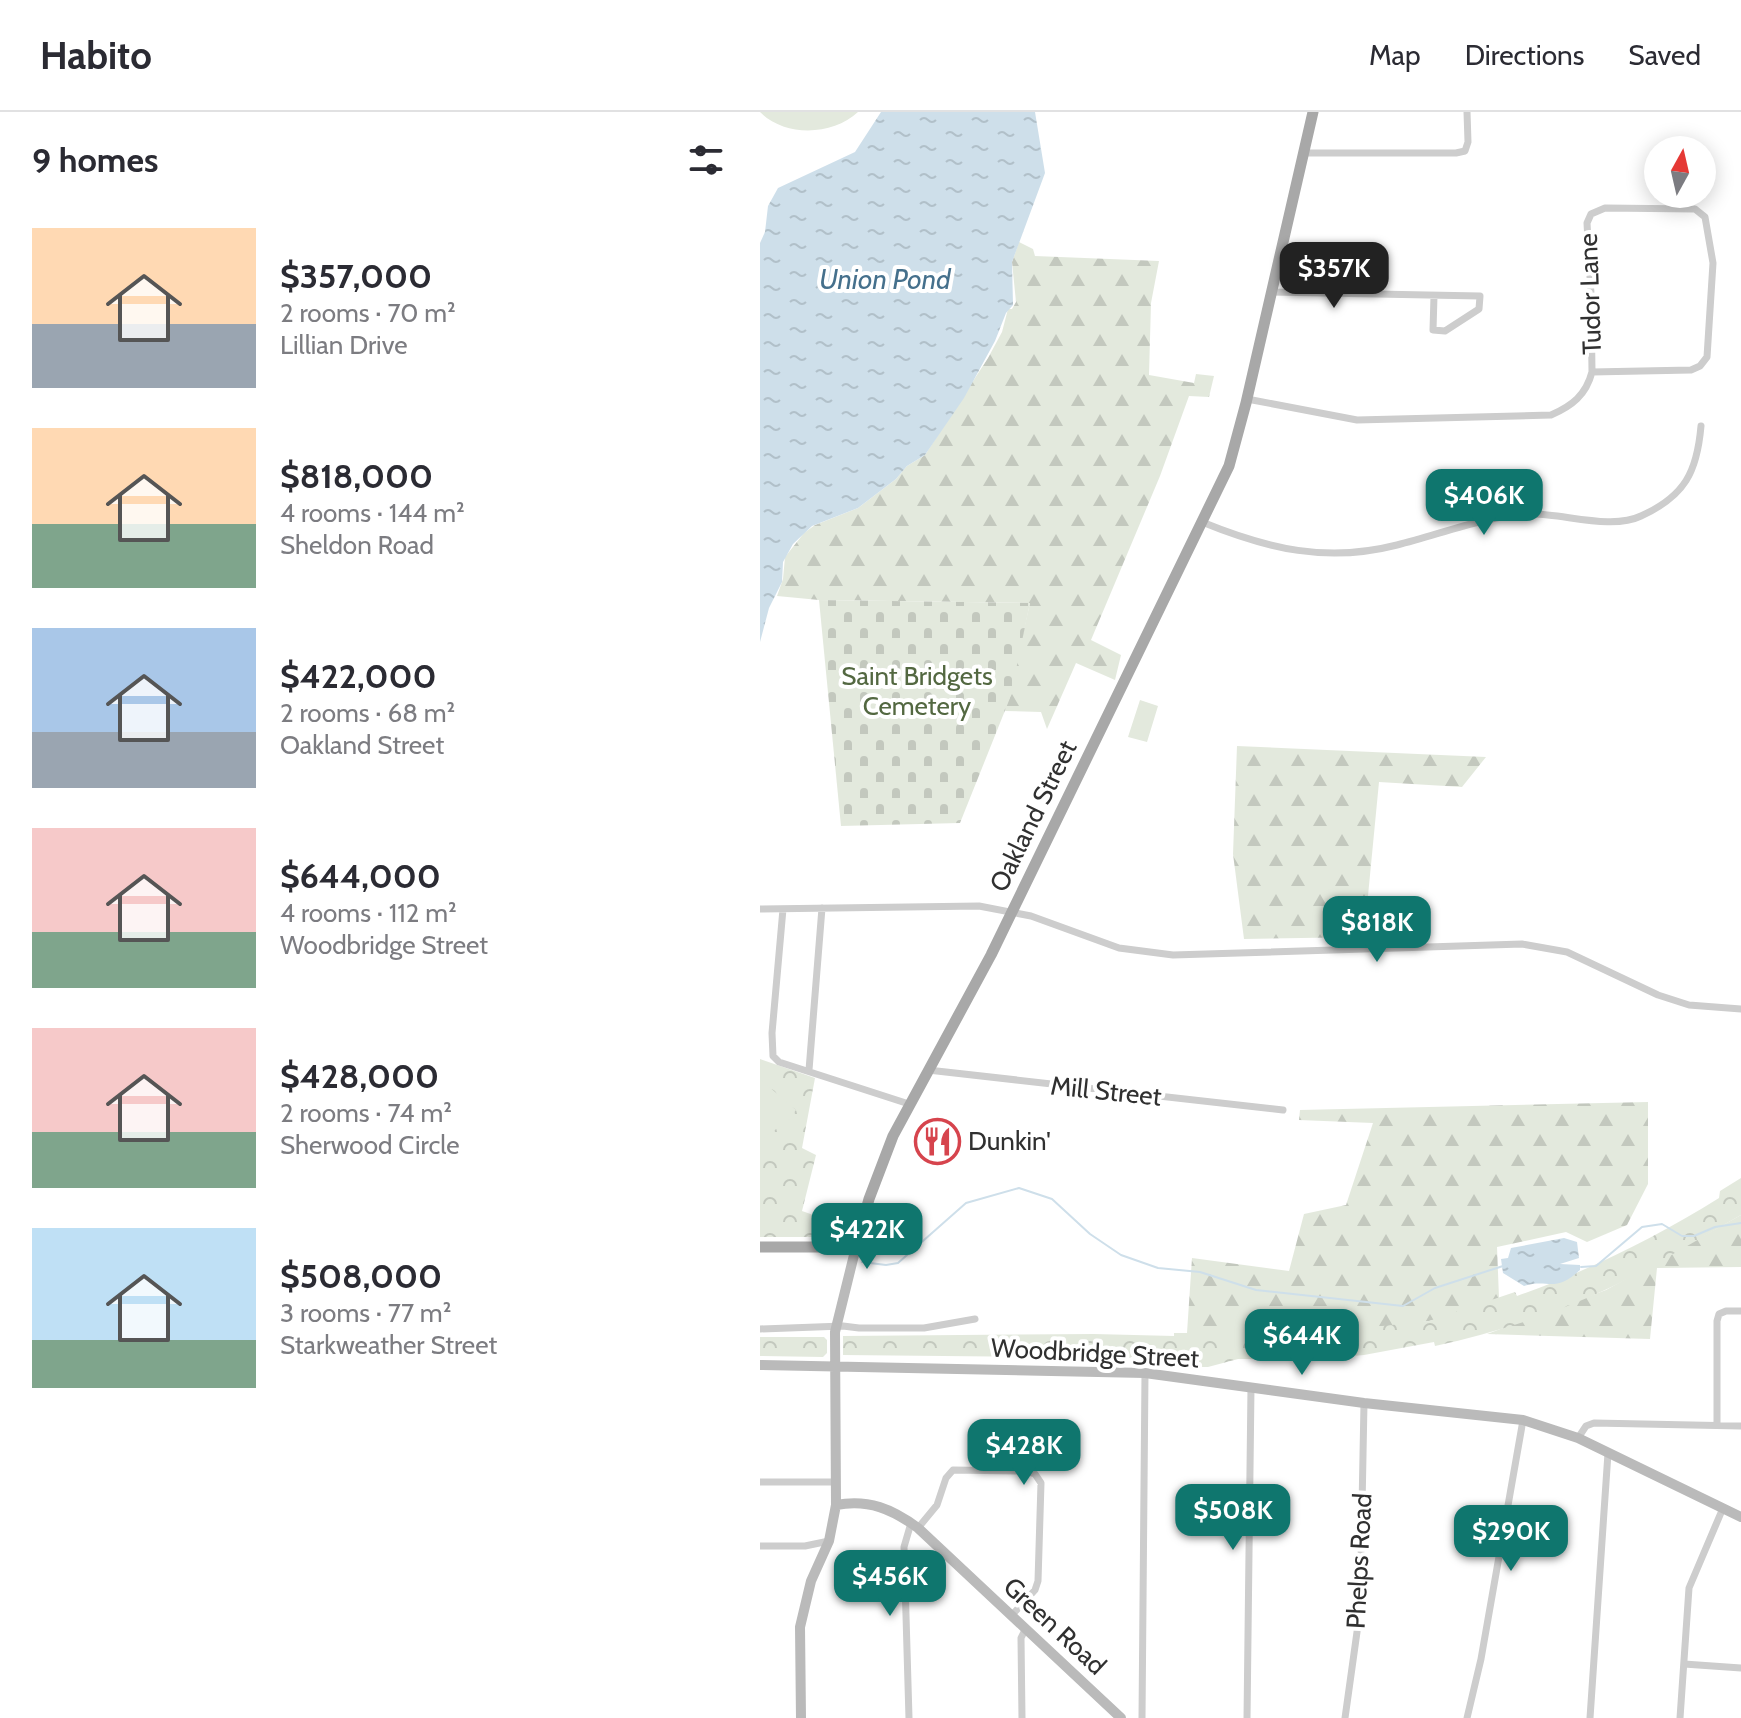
<!DOCTYPE html>
<html lang="en">
<head>
<meta charset="utf-8">
<style>
  body { margin:0; font-family:Cabin,sans-serif; background:#f2f2f3; color:#2b2b33; height:100vh; display:flex; flex-direction:column; font-size:30px; white-space:nowrap }
  * { box-sizing:border-box; margin:0 }
  p { font-size:26px; color:#7c7c81 }
  .icon { flex:none; width:44px; height:44px; fill:none; stroke:currentColor; stroke-width:2; stroke-linecap:round; stroke-linejoin:round }
  .map { position:relative; flex:1; overflow:hidden }
  .side { display:flex; flex-direction:column; background:#fff; width:760px }
  .side>* { flex:none }
  .needle { width:52px; rotate:8deg }
  .fabs { position:absolute; left:884px; top:24px; display:grid; gap:16px }
  .fabs a { display:grid; place-items:center; width:72px; height:72px; border-radius:50%; background:#fff; box-shadow:0 4px 20px #0003; font-size:40px }
  .price { position:absolute; translate:-50% -68px; padding:0 18px; border-radius:16px; background:#0f766e; color:#fff; font-size:26px; line-height:52px; filter:drop-shadow(0 2px 4px #0008) }
  .price::after { content:''; position:absolute; left:50%; top:48px; width:24px; height:18px; margin-left:-12px; background:inherit; clip-path:polygon(0 0,100% 0,50% 100%) }
  .price.active { background:#222; color:#fff }
  ul { padding:0; list-style:none }
  li { display:flex; align-items:center; gap:24px; height:200px; padding:0 32px }
  li span { display:grid; place-items:center; flex:none; width:224px; height:160px; border-radius:0px; color:#555 }
  li>.icon { margin-inline-start:auto }
  span .icon { width:96px; height:96px; fill:#fffc; stroke-width:1 }
  li b { font-size:34px }
  h2 { display:flex; justify-content:space-between; align-items:center; height:96px; padding:0 32px; font-size:34px }
  header { display:flex; align-items:center; gap:48px; box-sizing:border-box; height:112px; padding:0 40px; background:#fff; border-bottom:2px solid #e1e1e2 }
  header strong { font-size:38px }
  nav { display:flex; gap:44px; margin-inline-start:auto; font-size:28px }
  main { display:flex; flex:1; min-height:0 }
  .map>svg:first-child { display:block }
  .forest { fill:url(#forest-firs) }
  .cemetery { fill:url(#cemetery-stones) }
  .park { fill:url(#park-crowns) }
  .pitch { fill:#e3e9dd }
  .water { fill:url(#water-ripples) }
  .lines { fill:none; stroke-linecap:round; stroke-linejoin:round }
  .stream { stroke:#cedfea; stroke-width:2 }
  .street { stroke:#cdcdcd; stroke-width:7 }
  .secondary { stroke:#bababa; stroke-width:10 }
  .primary { stroke:#a8a8a8; stroke-width:11 }
  .labels { text-anchor:middle; stroke-width:8; stroke-linejoin:round; paint-order:stroke }
  .street-label { font-size:26px; fill:#303030; stroke:#fff }
  .park-label { font-size:26px; fill:#536841; stroke:#fff }
  .poi-label { font-size:26px; fill:#303030; stroke:#fff; text-anchor:start }
  .water-label { font-size:28px; font-style:italic; fill:#45708c; stroke:#fff }
</style>
</head>
<body>
<header>
<strong>Habito</strong>
<nav><a>Map</a><a>Directions</a><a>Saved</a></nav>
</header>
<main>
<section class="side">
<h2>9 homes<svg class="icon" aria-label="filters" viewBox="0 0 24 24"><path d="M4 7h16M4 17h16"/><circle cx="9" cy="7" r="2"/><circle cx="15" cy="17" r="2"/></svg></h2>
<ul>
<li><span style="background:linear-gradient(#ffd9b3 60%,#9aa5b1 0)"><svg class="icon" aria-label="home" viewBox="0 0 24 24"><path d="M3 11l9-7 9 7M6 9v11h12V9"/></svg></span><div><b>$357,000</b><p>2 rooms · 70 m²</p><p>Lillian Drive</p></div></li>
<li><span style="background:linear-gradient(#ffd9b3 60%,#7fa58c 0)"><svg class="icon" aria-label="home" viewBox="0 0 24 24"><path d="M3 11l9-7 9 7M6 9v11h12V9"/></svg></span><div><b>$818,000</b><p>4 rooms · 144 m²</p><p>Sheldon Road</p></div></li>
<li><span style="background:linear-gradient(#a9c7e8 65%,#9aa5b1 0)"><svg class="icon" aria-label="home" viewBox="0 0 24 24"><path d="M3 11l9-7 9 7M6 9v11h12V9"/></svg></span><div><b>$422,000</b><p>2 rooms · 68 m²</p><p>Oakland Street</p></div></li>
<li><span style="background:linear-gradient(#f6c9c9 65%,#7fa58c 0)"><svg class="icon" aria-label="home" viewBox="0 0 24 24"><path d="M3 11l9-7 9 7M6 9v11h12V9"/></svg></span><div><b>$644,000</b><p>4 rooms · 112 m²</p><p>Woodbridge Street</p></div></li>
<li><span style="background:linear-gradient(#f6c9c9 65%,#7fa58c 0)"><svg class="icon" aria-label="home" viewBox="0 0 24 24"><path d="M3 11l9-7 9 7M6 9v11h12V9"/></svg></span><div><b>$428,000</b><p>2 rooms · 74 m²</p><p>Sherwood Circle</p></div></li>
<li><span style="background:linear-gradient(#bfe0f5 70%,#7fa58c 0)"><svg class="icon" aria-label="home" viewBox="0 0 24 24"><path d="M3 11l9-7 9 7M6 9v11h12V9"/></svg></span><div><b>$508,000</b><p>3 rooms · 77 m²</p><p>Starkweather Street</p></div></li>
</ul>
</section>
<div class="map">
<svg width="981" height="1606" viewBox="0 0 981 1606">
  <defs>
    <pattern id="forest-firs" width="22" height="20" patternUnits="userSpaceOnUse" patternTransform="scale(2)"><rect width="22" height="20" fill="#e3e9dd"/><path d="M5 1l3.5 6h-7zM16 11l3.5 6h-7z" fill="#c3c8be"/></pattern>
    <pattern id="cemetery-stones" width="16" height="16" patternUnits="userSpaceOnUse" patternTransform="scale(2)"><rect width="16" height="16" fill="#e3e9dd"/><path d="M2 7V4a2 2 0 0 1 4 0v3zM10 15v-3a2 2 0 0 1 4 0v3z" fill="#c3c8be"/></pattern>
    <pattern id="park-crowns" width="20" height="18" patternUnits="userSpaceOnUse" patternTransform="scale(2)"><rect width="20" height="18" fill="#e3e9dd"/><path d="M2 6a3 3 0 1 1 6 0M12 15a3 3 0 1 1 6 0" fill="none" stroke="#c3c8be"/></pattern>
    <pattern id="water-ripples" width="26" height="14" patternUnits="userSpaceOnUse" patternTransform="scale(2)"><rect width="26" height="14" fill="#cedfea"/><path d="M2 4q2-2 4 0t4 0M15 11q2-2 4 0t4 0" fill="none" stroke="#b1c0c9"/></pattern>
  </defs>
  <rect width="100%" height="100%" fill="#fff"/>
  <!-- forest -->
  <path class="forest" d="M259,130L273,137L275,144L399,149L391,191L389,263L434,271L436,262L454,264L449,285L429,284L400,364L331,528L361,543L355,568L316,551L287,617L281,600L245,599L270,491L59,488L17,484L23,467L25,445L44,421L55,413L98,396L136,367L147,354L165,343L228,246L242,220L248,197H252L256,190L252,150Z
    M477,634L726,645L702,675L619,670L604,825L484,827L473,742Z
    M888,990V1072L867,1113L827,1130L806,1120L737,1135L739,1186C716,1194 693,1204 669,1209C590,1225 507,1222 427,1221L432,1146L529,1159L544,1102L586,1093L613,1011L539,1008L540,998Z
    M981,1103V1155L897,1156L890,1227L727,1222L846,1178Z"/>
  <!-- cemetery -->
  <path class="cemetery" d="M59,488L270,491L250,586L200,711L81,714Z"/>
  <!-- park -->
  <path class="park" d="M0,947L55,966L42,1036L56,1043L42,1099L90,1116L83,1125H0Z
    M981,1066V1103C936,1128 892,1156 845,1178C791,1203 734,1221 675,1234L674,1230L604,1243L557,1247H478L448,1255H415L385,1246L83,1243V1224L334,1222L414,1224V1221H557L669,1209L755,1180L757,1184C828,1159 895,1126 959,1086L960,1079Z
    M0,1225H64L67,1228V1241L63,1245L0,1244Z"/>
  <!-- pitch -->
  <path class="pitch" d="M0,0H98C72,24 25,25 0,0Z
    M380,588L398,594L387,630L368,625Z
    M0,967L36,998L28,1009L0,1028Z"/>
  <!-- water -->
  <path class="water" d="M121,0H275L285,61L252,150L253,193L246,201L235,229L204,286L165,343L147,354L136,367L98,396L52,414L33,432L23,450L22,470L9,496L0,530V131L5,120L8,94L18,76L95,40Z
    M804,1126L817,1130L819,1146L800,1152L820,1153V1158C794,1182 789,1166 764,1174L743,1161L741,1147L748,1146L751,1136Z"/>
  <g class="lines">
    <!-- stream -->
    <path class="stream" d="M102,1150L126,1153L138,1151L206,1091L259,1076L292,1087L330,1122L361,1143L398,1156L440,1160L496,1178L643,1194L675,1176L743,1154
      M821,1155L836,1154L882,1115L902,1112L922,1124H934L955,1115L981,1111"/>
    <!-- street -->
    <path class="street" d="M543,41H696L705,39L708,30L707,0
      M511,180L720,184L719,197L685,219L673,218L674,184
      M487,287L597,308L791,303C812,294 826,283 832,260L931,258L940,254L947,245L953,151L945,105L935,97L845,96L831,102L827,111L831,182L832,260
      M442,410C508,437 567,451 637,433C682,422 726,403 773,402C805,402 852,418 881,404C925,384 937,360 941,314
      M0,797L219,794L271,804L359,836L413,843L762,832L807,840L898,883L929,893L981,897
      M23,797L12,921L13,944L19,950L149,992
      M49,958L62,796
      M168,958L523,998
      M0,1217L83,1214L99,1216H164L215,1207
      M957,1313V1209L959,1202L966,1199H981
      M818,1326L826,1314L834,1311L981,1314
      M0,1370H75
      M158,1416L177,1393L186,1366L193,1358L265,1359L275,1362L281,1371L278,1469L275,1478L252,1503
      M0,1434H45L69,1429
      M924,1552L981,1556
      M149,1606L144,1435L151,1411
      M262,1606L261,1526L266,1516
      M382,1606L385,1261
      M487,1606L491,1275
      M585,1606L597,1520L601,1448L604,1291
      M707,1606L721,1547L763,1308
      M830,1606L848,1341
      M920,1606L929,1476L963,1396"/>
    <!-- secondary -->
    <path class="secondary" d="M0,1253L385,1261L604,1291L763,1308L818,1326L981,1405
      M76,1393C109,1387 132,1397 158,1416L361,1606
      M41,1606L40,1515L51,1469L69,1429L76,1393L75,1220L96,1135"/>
    <!-- primary -->
    <path class="primary" d="M0,1135H96L109,1087L133,1024L231,843L469,354L486,291L553,0"/>
  </g>
  <!-- icons -->
  <defs>
    <symbol id="restaurant-ring" viewBox="-11 -11 22 22"><circle r="9.5" fill="#fff" stroke="#d6444d" stroke-width="1.5"/><path d="M-5-6h1v4h1v-4h1v4h1v-4h1v5L-1.5 .5V6h-2V.5L-5-1ZM5-6V6H3V1.5H1.5Q1.5-4 5-6Z" fill="#d6444d"/></symbol>
  </defs>
  <g fill-rule="evenodd">
    <use href="#restaurant-ring" x="152" y="1004" width="51" height="51"/>
  </g>
  <g class="labels">
    <!-- street labels -->
    <g class="street-label">
      <text transform="translate(830 182) rotate(-92)" y="9">Tudor Lane</text>
      <text transform="translate(273 704) rotate(-64)" y="9">Oakland Street</text>
      <text transform="translate(346 979) rotate(6)" y="9">Mill Street</text>
      <text transform="translate(335 1241) rotate(3)" y="9">Woodbridge Street</text>
      <text transform="translate(599 1449) rotate(-87)" y="9">Phelps Road</text>
      <text transform="translate(295 1514) rotate(43)" y="9">Green Road</text>
    </g>
    <!-- park labels -->
    <g class="park-label">
      <text x="157" y="573">Saint Bridgets<tspan x="157" dy="30">Cemetery</tspan></text>
    </g>
    <!-- poi labels -->
    <g class="poi-label">
      <text x="208" y="1038">Dunkin'</text>
    </g>
    <!-- water labels -->
    <g class="water-label">
      <text x="125" y="177">Union Pond</text>
    </g>
  </g>
</svg>
<div class="fabs">
<a><svg class="needle" viewBox="-14 -14 28 28"><path d="M0-13l5 13h-10z" fill="#e53935"/><path d="M0 13l5-13h-10z" fill="#7c7c81"/></svg></a>
</div>
<b class="price active" style="left:574px;top:198px">$357K</b>
<b class="price" style="left:724px;top:425px">$406K</b>
<b class="price" style="left:617px;top:852px">$818K</b>
<b class="price" style="left:107px;top:1159px">$422K</b>
<b class="price" style="left:542px;top:1265px">$644K</b>
<b class="price" style="left:264px;top:1375px">$428K</b>
<b class="price" style="left:473px;top:1440px">$508K</b>
<b class="price" style="left:751px;top:1461px">$290K</b>
<b class="price" style="left:130px;top:1506px">$456K</b>
</div>
</main>
</body>
</html>
